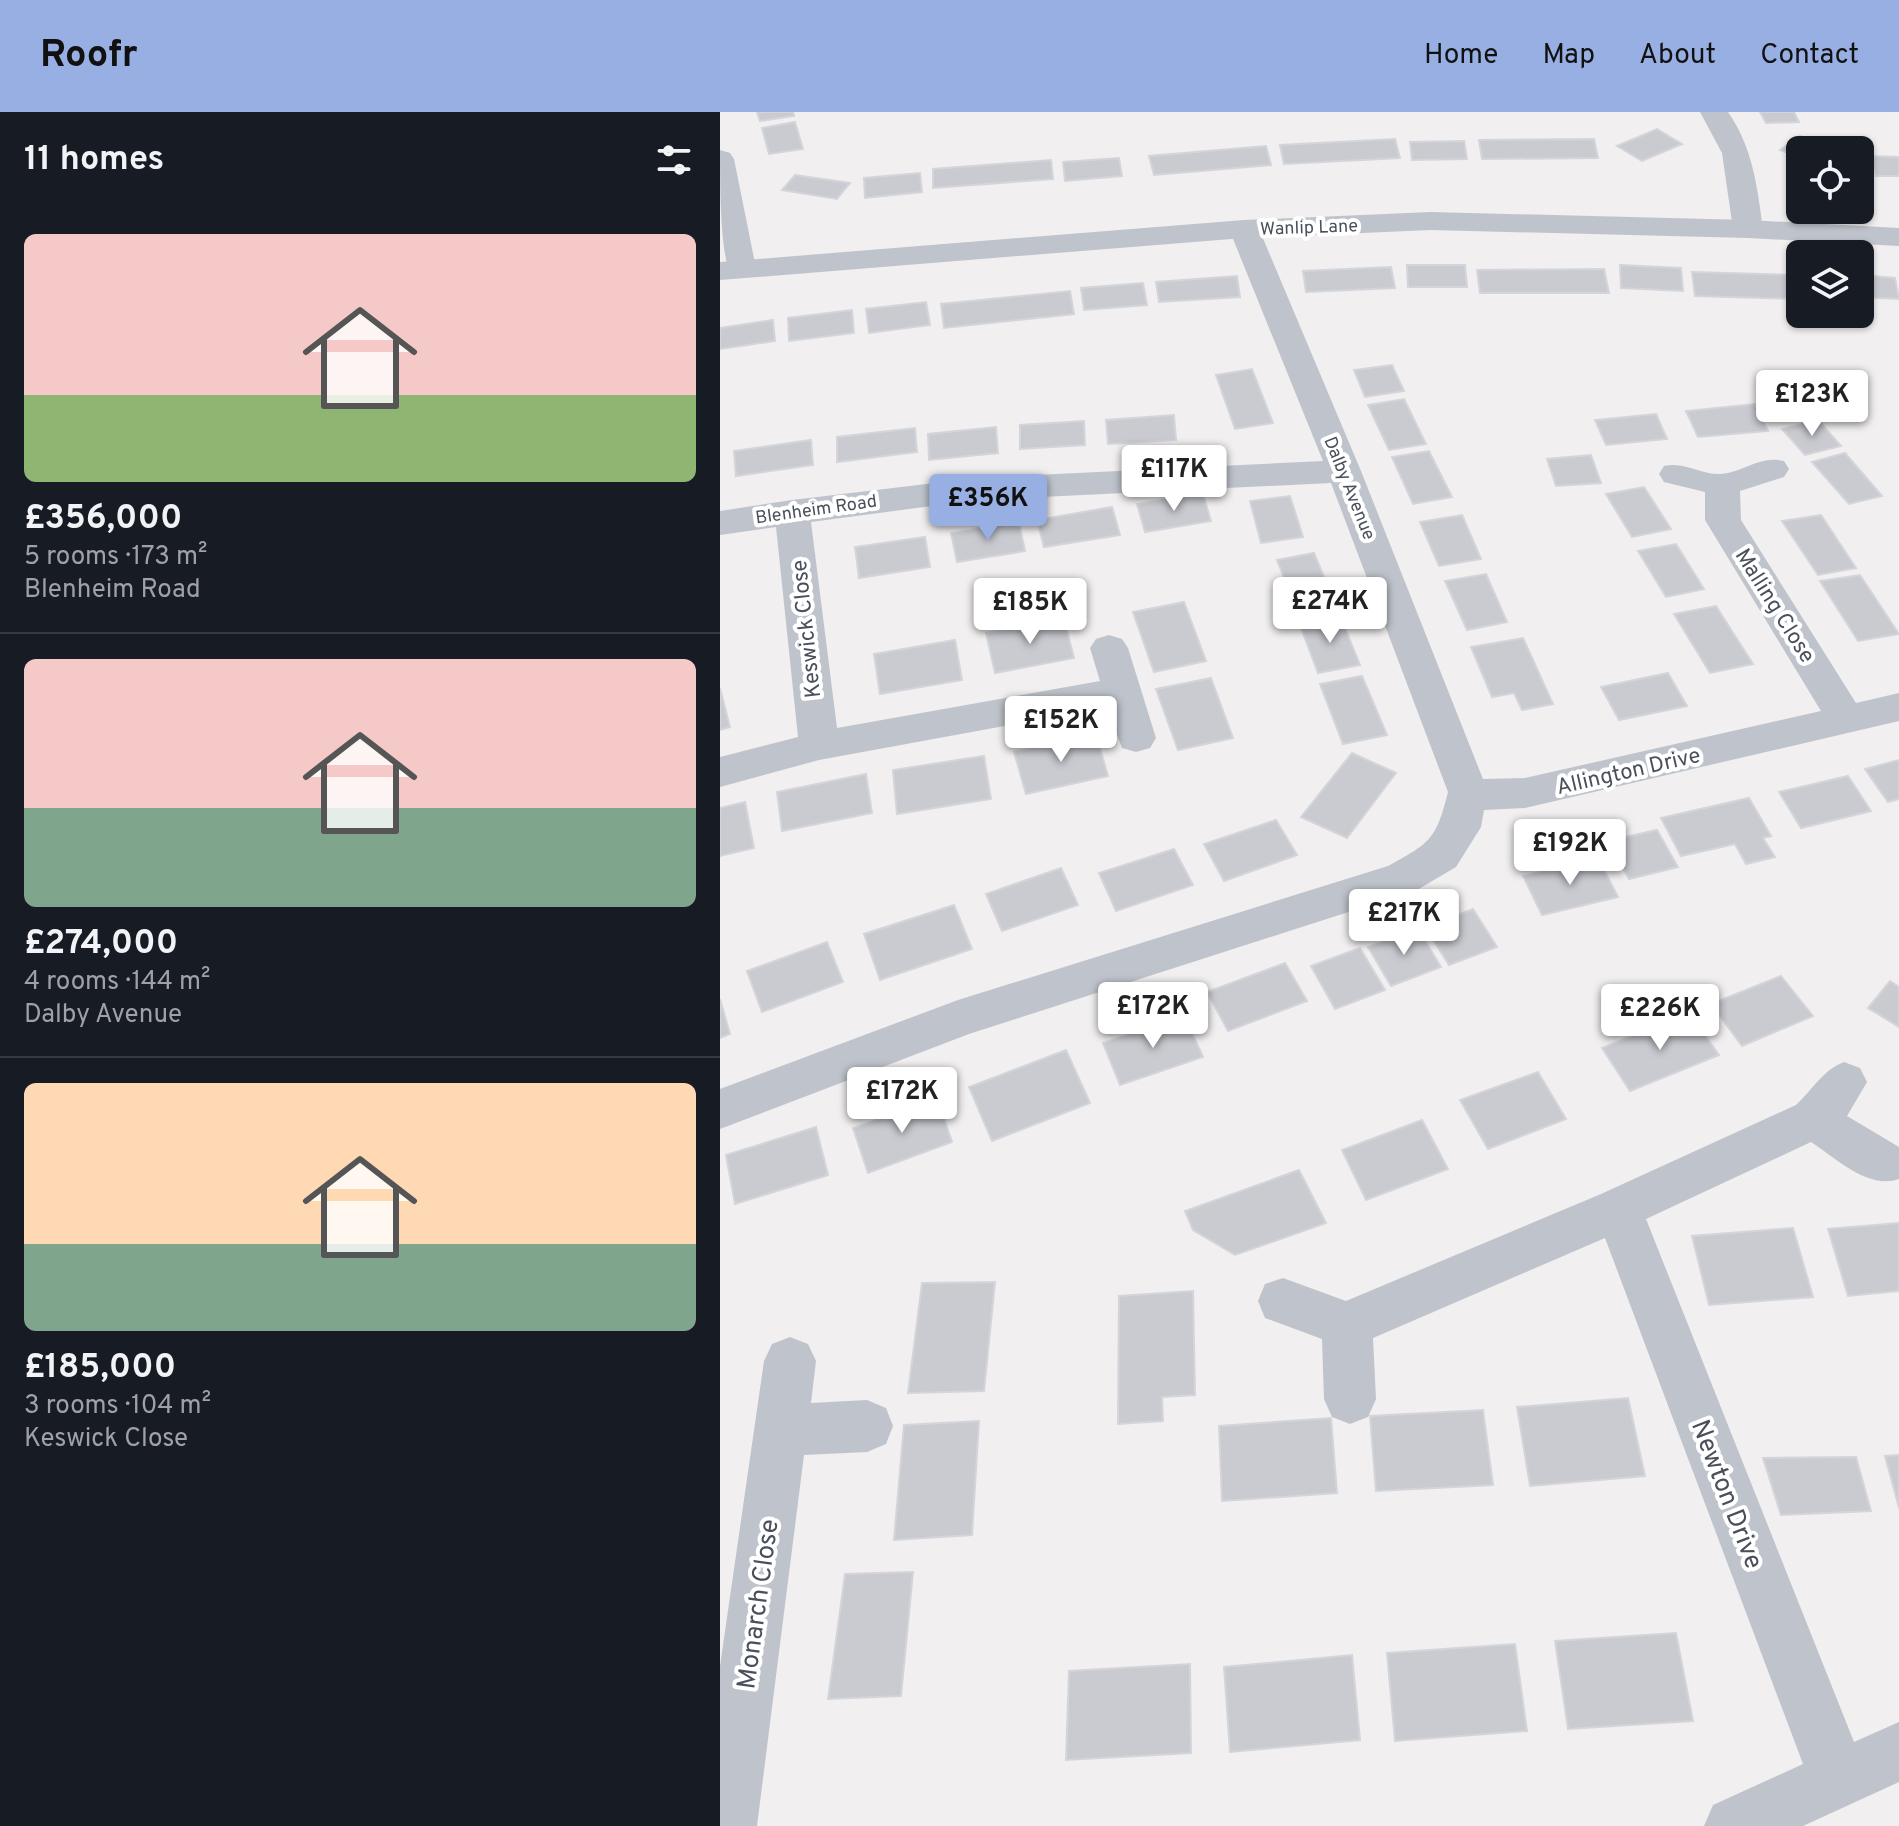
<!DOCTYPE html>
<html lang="en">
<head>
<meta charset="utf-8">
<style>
  body { margin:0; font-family:Overpass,sans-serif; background:#242831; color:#f1f3f6; height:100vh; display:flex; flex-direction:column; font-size:30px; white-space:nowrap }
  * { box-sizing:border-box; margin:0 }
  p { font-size:26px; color:#9ea1a6 }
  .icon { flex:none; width:44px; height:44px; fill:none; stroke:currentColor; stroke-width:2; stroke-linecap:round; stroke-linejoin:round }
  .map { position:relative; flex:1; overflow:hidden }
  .sheet { display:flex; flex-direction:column; background:#171b24; width:720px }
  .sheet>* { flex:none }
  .controls { position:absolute; left:1066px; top:24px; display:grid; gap:16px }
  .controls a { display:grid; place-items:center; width:88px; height:88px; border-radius:12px; background:#171b24; box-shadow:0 2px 6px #0004; font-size:40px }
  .price { position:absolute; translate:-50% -68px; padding:0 18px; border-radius:8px; background:#fff; color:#222; font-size:26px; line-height:52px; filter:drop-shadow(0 2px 4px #0008) }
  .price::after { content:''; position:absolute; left:50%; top:48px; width:24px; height:18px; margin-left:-12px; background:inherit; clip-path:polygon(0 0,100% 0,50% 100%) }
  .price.current { background:#98afe4; color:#111 }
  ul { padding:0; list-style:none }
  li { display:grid; align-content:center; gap:16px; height:424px; padding:0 24px }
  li+li { border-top:2px solid #363941 }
  li span { display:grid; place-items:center; height:248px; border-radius:12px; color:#555 }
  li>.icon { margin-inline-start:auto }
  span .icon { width:144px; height:144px; fill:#fffc; stroke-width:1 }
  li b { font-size:34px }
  h2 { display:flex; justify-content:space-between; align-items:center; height:96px; padding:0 24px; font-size:34px }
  header { display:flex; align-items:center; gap:48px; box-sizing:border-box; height:112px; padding:0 40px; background:#98afe4; color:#111 }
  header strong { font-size:38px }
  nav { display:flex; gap:44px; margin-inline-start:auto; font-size:28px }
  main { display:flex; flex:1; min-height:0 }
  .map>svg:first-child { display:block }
  .building { fill:#c9cbd1; stroke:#d4d5da; stroke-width:2 }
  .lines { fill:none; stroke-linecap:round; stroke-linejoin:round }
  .minor { fill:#bfc4cc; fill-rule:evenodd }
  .tertiary { fill:#bfc4cc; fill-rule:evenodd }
  .labels { text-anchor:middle; stroke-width:8; stroke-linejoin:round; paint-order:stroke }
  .far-street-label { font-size:18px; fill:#49505b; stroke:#fff }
  .street-label { font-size:22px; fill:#49505b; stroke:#fff }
  .near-street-label { font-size:26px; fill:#49505b; stroke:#fff }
</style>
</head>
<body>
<header>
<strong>Roofr</strong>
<nav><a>Home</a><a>Map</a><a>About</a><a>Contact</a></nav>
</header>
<main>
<section class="sheet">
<h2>11 homes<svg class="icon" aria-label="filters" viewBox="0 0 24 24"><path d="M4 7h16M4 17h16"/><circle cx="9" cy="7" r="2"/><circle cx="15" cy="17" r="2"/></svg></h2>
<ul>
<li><span style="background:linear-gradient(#f6c9c9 65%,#8fb573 0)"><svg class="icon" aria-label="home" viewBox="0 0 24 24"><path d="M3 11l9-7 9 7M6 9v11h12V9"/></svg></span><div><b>£356,000</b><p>5 rooms · 173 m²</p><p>Blenheim Road</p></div></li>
<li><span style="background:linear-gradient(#f6c9c9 60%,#7fa58c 0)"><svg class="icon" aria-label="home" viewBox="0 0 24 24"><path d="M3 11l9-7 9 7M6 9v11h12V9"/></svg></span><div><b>£274,000</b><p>4 rooms · 144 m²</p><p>Dalby Avenue</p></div></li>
<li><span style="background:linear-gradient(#ffd9b3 65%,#7fa58c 0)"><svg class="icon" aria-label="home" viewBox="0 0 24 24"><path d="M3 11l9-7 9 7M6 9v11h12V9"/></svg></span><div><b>£185,000</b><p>3 rooms · 104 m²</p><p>Keswick Close</p></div></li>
</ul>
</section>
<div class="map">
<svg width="1179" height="1714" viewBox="0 0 1179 1714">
  <rect width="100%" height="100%" fill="#f1efef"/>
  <!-- building -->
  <path class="building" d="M37,0H73L74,4L40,9Z
    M1040,0H1074L1079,10L1046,11Z
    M75,10L83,37L49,42L42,16Z
    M937,17L962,32L922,49L897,34Z
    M1080,24L1115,38H1080V46L1060,38Z
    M675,27L680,46L564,52L560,33Z
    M874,27L878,46L762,47L759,28Z
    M744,29L747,47L692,48L690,30Z
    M546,34L551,53L434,63L429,44Z
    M1150,44L1179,45V64H1156Z
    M399,46L402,64L345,69L343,50Z
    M331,48L333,67L213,76V57Z
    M200,61L202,80L145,86L144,66Z
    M75,63L130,71L117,87L62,78Z
    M687,153H745L747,175H688Z
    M900,153L961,156L963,179L901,176Z
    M671,155L675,176L586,180L583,159Z
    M884,157L889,181H760L757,158Z
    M972,160L1080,163V187L975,184Z
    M1140,163L1175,166L1179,187L1140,185Z
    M517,164L520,185L439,190L436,170Z
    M423,171L427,193L364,198L361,176Z
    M350,179L354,202L224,216L221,192Z
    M206,190L210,213L149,221L146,197Z
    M132,198L134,221L69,229L68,206Z
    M53,208L55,229L0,237V216Z
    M672,253L684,279L645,285L634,258Z
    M532,257L553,311L515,317L496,263Z
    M684,287L706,332L669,338L648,293Z
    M1035,292L1048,319L978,325L966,299Z
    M936,302L947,327L886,333L875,308Z
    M454,303L456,328L388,332L386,308Z
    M1098,308L1121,334L1085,343L1062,317Z
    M364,309L365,333L300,337V313Z
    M276,315L278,341L209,348L208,322Z
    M195,316L197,340L117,350V325Z
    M91,328L93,353L16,364L14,339Z
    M709,339L732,385L693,392L672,345Z
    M1125,341L1162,384L1129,392L1092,350Z
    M871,343L881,371L836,374L827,347Z
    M924,375L951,417L912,425L886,382Z
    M483,382L491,409L425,420L417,392Z
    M570,384L583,425L541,431L530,389Z
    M392,395L400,423L324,435L317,408Z
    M742,403L761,447L719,454L700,410Z
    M1101,403L1136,456L1098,463L1062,409Z
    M299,410L305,439L237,450L231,421Z
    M205,425L210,455L139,466L135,435Z
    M956,432L984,477L946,485L918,439Z
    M594,441L617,496L579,503L557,448Z
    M766,462L787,510L747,518L725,469Z
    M1140,463L1179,522L1138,529L1100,469Z
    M464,490L486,549L434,560L413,500Z
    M996,494L1033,552L990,561L954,502Z
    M621,506L640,553L598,561L580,513Z
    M344,507L354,546L275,561L266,521Z
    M803,526L833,592L802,598L794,581L772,585L751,535Z
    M235,528L242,568L160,582L154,542Z
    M948,561L967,594L899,608L881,575Z
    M642,564L667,623L623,632L600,572Z
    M491,566L513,626L458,638L436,577Z
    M0,576L10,615L0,618Z
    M376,622L388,664L306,682L294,640Z
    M632,641L676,661L627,726L581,705Z
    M264,644L271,687L177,702L173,658Z
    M1179,648V687L1168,690L1145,657Z
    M146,662L152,701L62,719L57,680Z
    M1128,664L1151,699L1081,716L1059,680Z
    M1029,686L1051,724L1043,726L1055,745L1026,752L1015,732L961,744L941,706Z
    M25,690L34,736L0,744V696Z
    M556,708L577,743L504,769L484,732Z
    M937,718L958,755L909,767L888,729Z
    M454,737L473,773L396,799L379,761Z
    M878,746L898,785L822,803L803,764Z
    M341,756L358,793L282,819L266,782Z
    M234,793L252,837L160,868L144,822Z
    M753,797L777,835L729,853L705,815Z
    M698,817L721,855L671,874L648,835Z
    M107,830L123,870L42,900L27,859Z
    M640,836L665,878L615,897L591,854Z
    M565,851L587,889L508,919L487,880Z
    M1061,864L1093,904L1022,934L991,892Z
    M1170,869L1179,875V915L1148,896Z
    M0,887L10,922L0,926Z
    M969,901L999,943L910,979L882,936Z
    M464,903L483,945L400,973L383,931Z
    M346,938L370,991L272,1029L249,975Z
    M818,960L846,1007L768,1037L740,988Z
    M217,986L232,1030L148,1061L133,1016Z
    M702,1008L728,1057L646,1088L622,1038Z
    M96,1015L108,1063L15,1092L6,1043Z
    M579,1058L606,1111L515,1143L473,1118L465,1099Z
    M1179,1111V1179L1128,1184L1108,1117Z
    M1073,1116L1093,1185L989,1193L972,1124Z
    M275,1170L264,1279L188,1281L202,1171Z
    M473,1179L475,1283L442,1285L443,1309L398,1312L399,1184Z
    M908,1286L925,1364L810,1374L797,1295Z
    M763,1298L773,1373L656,1379L650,1304Z
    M611,1306L617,1381L502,1389L499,1314Z
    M259,1309L252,1423L174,1428L184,1313Z
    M1179,1343V1396L1165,1344Z
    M1136,1345L1151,1399L1061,1403L1043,1346Z
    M193,1460L181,1584L108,1587L125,1462Z
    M956,1521L973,1609L848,1617L835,1529Z
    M795,1532L807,1619L675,1629L667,1541Z
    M632,1543L640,1628L510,1640L504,1555Z
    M470,1552L471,1641L346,1648L349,1559Z"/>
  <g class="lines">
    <!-- minor -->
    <path class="minor" d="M980,0H1008C1033,36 1037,74 1043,117L1039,123L1028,126L1017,123L1013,117L1002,41Z
      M0,38L10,41L14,47L36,156L32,162L21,165L10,162C0,136 0,71 0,38Z
      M524,108L535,111L539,117L641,359L763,667L805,666L1101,599L985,408V380L944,370L939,362L944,354C965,349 981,363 1001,362C1024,360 1040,343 1064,349L1069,357L1064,365L1020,379L1021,408L1136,591L1179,581V609L805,696L764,698L761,715L736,755L697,778L249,922L0,1017V977L238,888L668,754C710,731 716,728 728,680L611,371L257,388L91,410L117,616L380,569L370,536L376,527L389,523L402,527L408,536L436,626L430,636L416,640L402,636L387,595L99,648L0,675V645L78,625L56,415L0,423V399L72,388L257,366L603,349L509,117L513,111Z
      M1124,950L1140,956L1147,970L1127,1004L1179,1035V1067C1148,1078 1116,1046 1091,1030L926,1107L1134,1630L1179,1610V1670L1083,1714H984L993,1693L1083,1652L885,1126L653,1226L656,1287L648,1305L630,1312L612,1305L604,1287L602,1227L545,1206L538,1189L545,1172L563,1166L626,1189L881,1082L1076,993C1093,977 1103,958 1124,950Z
      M70,1225L88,1232L96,1249L91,1291L147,1288L166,1296L173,1314L166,1332L147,1340L84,1343L37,1714H0V1554L44,1249L52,1232Z"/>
    <!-- tertiary -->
    <path class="tertiary" d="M711,100L1028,108L1179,116V134L1028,126L711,118L524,126L0,168V150L524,108Z"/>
  </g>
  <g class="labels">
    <!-- far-street labels -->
    <g class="far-street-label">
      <text transform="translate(589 115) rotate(-2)" y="6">Wanlip Lane</text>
      <text transform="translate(630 376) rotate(68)" y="6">Dalby Avenue</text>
      <text transform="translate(96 397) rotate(-8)" y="6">Blenheim Road</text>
    </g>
    <!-- street labels -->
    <g class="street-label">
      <text transform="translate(1056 493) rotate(58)" y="8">Malling Close</text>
      <text transform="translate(85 517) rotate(-96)" y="8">Keswick Close</text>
      <text transform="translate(908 658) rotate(-13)" y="8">Allington Drive</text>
    </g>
    <!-- near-street labels -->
    <g class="near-street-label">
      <text transform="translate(1008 1382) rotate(69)" y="9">Newton Drive</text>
      <text transform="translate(37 1492) rotate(-82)" y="9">Monarch Close</text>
    </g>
  </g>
</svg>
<div class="controls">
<a><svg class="icon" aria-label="locate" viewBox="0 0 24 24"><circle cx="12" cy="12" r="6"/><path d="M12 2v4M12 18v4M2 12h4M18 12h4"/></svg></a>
<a><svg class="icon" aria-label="layers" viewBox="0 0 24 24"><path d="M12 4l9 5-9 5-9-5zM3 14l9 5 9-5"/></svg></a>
</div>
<b class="price" style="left:1092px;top:326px">£123K</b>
<b class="price" style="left:454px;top:401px">£117K</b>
<b class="price current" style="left:268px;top:430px">£356K</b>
<b class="price" style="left:610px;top:533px">£274K</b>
<b class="price" style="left:310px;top:534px">£185K</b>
<b class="price" style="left:341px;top:652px">£152K</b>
<b class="price" style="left:850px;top:775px">£192K</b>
<b class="price" style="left:684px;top:845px">£217K</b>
<b class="price" style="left:433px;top:938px">£172K</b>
<b class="price" style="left:940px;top:940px">£226K</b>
<b class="price" style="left:182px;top:1023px">£172K</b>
</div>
</main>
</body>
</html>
